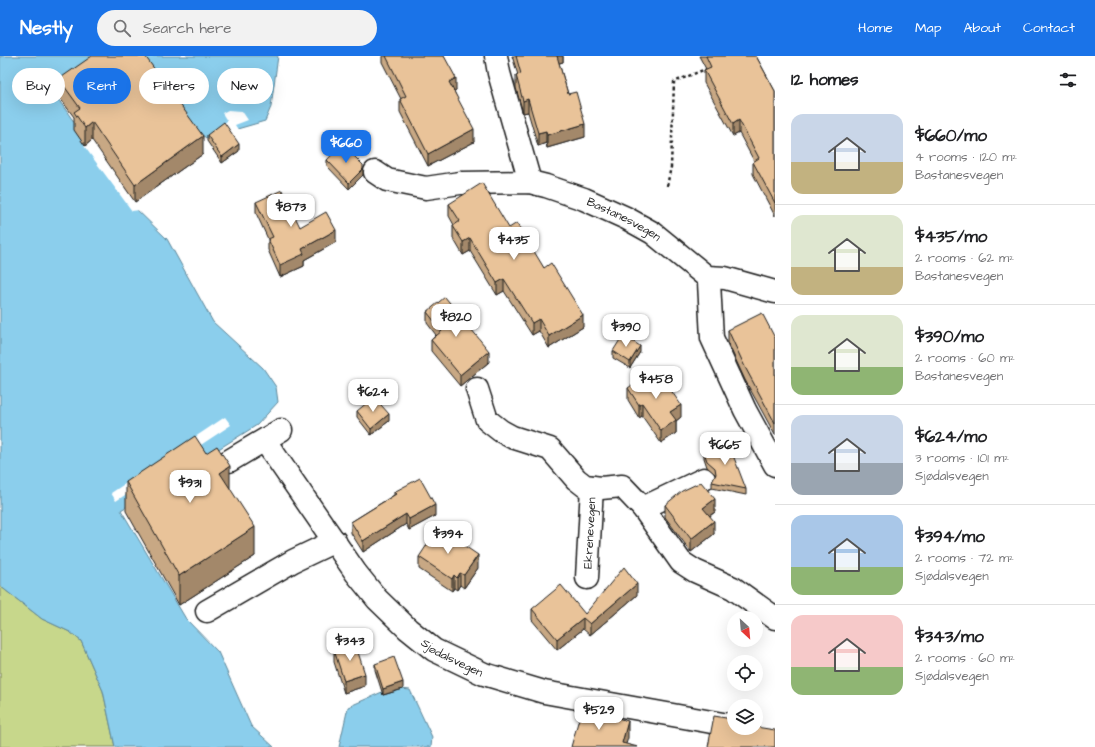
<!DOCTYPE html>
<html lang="en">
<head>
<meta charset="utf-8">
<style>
  body { margin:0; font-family:"Architects Daughter",sans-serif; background:#f2f2f2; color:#202124; height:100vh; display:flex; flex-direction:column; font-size:15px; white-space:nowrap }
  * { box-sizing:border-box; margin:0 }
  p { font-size:13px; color:#757577 }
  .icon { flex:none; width:22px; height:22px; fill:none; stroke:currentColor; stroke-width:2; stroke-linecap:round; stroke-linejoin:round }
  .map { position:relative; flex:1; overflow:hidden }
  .details { display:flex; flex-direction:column; background:#fff; width:320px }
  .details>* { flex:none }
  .banner { position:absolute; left:12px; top:12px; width:380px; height:36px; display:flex; gap:8px }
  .needle { width:26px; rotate:154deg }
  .tools { position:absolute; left:727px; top:555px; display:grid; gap:8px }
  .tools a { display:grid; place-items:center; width:36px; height:36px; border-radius:50%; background:#fff; box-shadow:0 4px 16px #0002; font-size:20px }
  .price { position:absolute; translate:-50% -34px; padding:0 9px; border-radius:8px; background:#fff; color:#222; font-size:13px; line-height:26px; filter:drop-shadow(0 1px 2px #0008) }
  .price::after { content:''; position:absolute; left:50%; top:24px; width:12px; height:9px; margin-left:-6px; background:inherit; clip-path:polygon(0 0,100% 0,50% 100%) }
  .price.current { background:#1a73e8; color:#fff }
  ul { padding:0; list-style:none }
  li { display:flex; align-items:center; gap:12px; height:100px; padding:0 16px }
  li+li { border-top:1px solid #e0e0e0 }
  li span { display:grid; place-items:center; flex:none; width:112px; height:80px; border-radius:12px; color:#555 }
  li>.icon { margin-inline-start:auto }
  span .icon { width:48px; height:48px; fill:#fffc; stroke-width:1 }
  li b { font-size:17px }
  h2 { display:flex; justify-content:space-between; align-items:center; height:48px; padding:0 16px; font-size:17px }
  .pill { padding:0 14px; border-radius:18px; background:#fff; box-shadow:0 4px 16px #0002; font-size:14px; line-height:36px }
  .pill.current { background:#1a73e8; color:#fff }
  header { display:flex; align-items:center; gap:24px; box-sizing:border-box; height:56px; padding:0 20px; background:#1a73e8; color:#fff }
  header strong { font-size:19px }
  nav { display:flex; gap:22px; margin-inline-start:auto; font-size:14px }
  .search { width:280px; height:36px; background:#f2f2f2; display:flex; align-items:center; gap:10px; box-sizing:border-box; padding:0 14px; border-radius:22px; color:#757577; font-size:15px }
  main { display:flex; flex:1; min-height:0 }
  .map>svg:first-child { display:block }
  .green { fill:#c7d78b; stroke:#727a54 }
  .water { fill:#8bceec; stroke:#5f8799 }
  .pier { fill:#fff }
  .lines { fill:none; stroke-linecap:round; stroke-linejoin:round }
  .minor-casing { stroke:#1c1c1c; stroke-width:25 }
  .path { stroke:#1c1c1c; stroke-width:2.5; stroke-dasharray:3 3; stroke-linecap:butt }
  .minor { stroke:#fff; stroke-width:22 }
  .wall { fill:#c8a884; stroke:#1c1c1c }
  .shaded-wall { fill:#a3886b; stroke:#1c1c1c }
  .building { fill:#e9c399; stroke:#1c1c1c }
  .labels { text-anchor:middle; stroke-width:3; stroke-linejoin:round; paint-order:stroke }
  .street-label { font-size:12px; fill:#1c1c1c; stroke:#fff }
</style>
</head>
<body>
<header>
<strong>Nestly</strong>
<div class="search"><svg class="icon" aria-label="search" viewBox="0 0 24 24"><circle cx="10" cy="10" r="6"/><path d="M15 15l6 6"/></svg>Search here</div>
<nav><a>Home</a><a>Map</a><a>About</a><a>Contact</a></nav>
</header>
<main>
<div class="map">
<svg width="775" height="691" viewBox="0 0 775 691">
  <rect width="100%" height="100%" fill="#fff"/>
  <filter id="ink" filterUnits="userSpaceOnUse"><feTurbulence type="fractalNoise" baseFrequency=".025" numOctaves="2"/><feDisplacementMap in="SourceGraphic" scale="8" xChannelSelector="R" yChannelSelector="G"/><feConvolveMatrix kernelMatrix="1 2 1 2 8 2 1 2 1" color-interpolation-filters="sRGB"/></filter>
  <g filter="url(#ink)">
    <!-- green -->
    <path class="green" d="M0,530L42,563L70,576L81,585L103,635L115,691H0Z"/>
    <!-- water -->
    <path class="water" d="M0,0H90L96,12L56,40L131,148L167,183L213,266L263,312L276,331L278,346L257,369L121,454L186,563L218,596L251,670L274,691H115L103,635L81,585L70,576L42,563L0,530Z
      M139,0H278L271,51L265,65L206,82L180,61Z
      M401,633L410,634L432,681L431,691H339L348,651L382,636Z"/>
    <!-- pier -->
    <path class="pier" d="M228,54L242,55L248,64L235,69L239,75L206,84L225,70L224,67L227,65L222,57Z
      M90,86L133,147L140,154L132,155L84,90Z
      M225,361L231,369L116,445L111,437Z"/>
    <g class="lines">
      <defs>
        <g id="minor">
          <path d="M496,0L499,17L530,126"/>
          <path id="s1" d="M375,116L387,124L426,132L460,127L530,126L546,130L584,143L626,162L653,177L707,221L725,222L775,236"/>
          <path d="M707,221L709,226L712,282L745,354L775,409"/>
          <path d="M477,333L487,364L501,375L512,381L550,393L576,423L585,430L601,432L622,430L643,452L681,506L695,515L733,532L775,562"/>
          <path id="s2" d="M265,385L356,517L377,543L408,573L434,594L484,618L544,636L734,670"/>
          <path d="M229,405L281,374"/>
          <path d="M643,452L704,423"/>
          <path id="s3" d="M587,522L592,431"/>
          <path d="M207,555L293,505L335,485"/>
        </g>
      </defs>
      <!-- minor casing -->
      <use href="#minor" class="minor-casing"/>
      <!-- path -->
      <path class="path" d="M667,130L671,111L674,26L708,12"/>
      <!-- minor -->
      <use href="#minor" class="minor"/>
    </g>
    <!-- wall -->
    <path class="wall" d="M382,0H444L456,34L454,35L474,86L428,110L400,56V43H401L382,6Z
      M512,0H563V6L559,7L568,38L585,81L547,92L546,87L538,90L528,56L523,57L516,32V19H518Z
      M699,0H756L775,35V160L753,118V106L754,105L739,77L733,80L704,27V14L706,13Z
      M59,23L203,98L135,146L92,84L85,90L74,74V61L59,41Z
      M207,79L239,95L222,107L207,85Z
      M327,104L363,119L349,133L327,110Z
      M256,146L300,171L336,186L304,204V210L280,221L268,194V183L256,157Z
      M449,148L509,172L544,212L583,271L549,292L539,275L532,279L504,235L497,239L470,195L463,199L453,182V170L454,169L449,160Z
      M427,256L489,306L460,330L431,295V284L436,279L427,267Z
      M728,274L775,282V379L745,324L728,287Z
      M613,295L640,296L630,312L613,302Z
      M628,332H659L681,361L676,365V377L661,387L642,360L639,362L628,344Z
      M357,355L389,365L371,379L357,361Z
      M704,396L746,433V439L712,432V426L716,419L715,418L707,411L704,402Z
      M126,426L230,433L255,500L179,549L126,455Z
      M394,436L435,460L409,474L406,468L363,496L351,477V466L394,439Z
      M665,449L715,456L710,460L714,478L691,496L665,461Z
      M419,501L478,512L464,532L460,529L457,534L454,532L452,535L419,513Z
      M637,539L590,579L583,573L557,594L532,564V553L585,558Z
      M334,594L365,630L344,637L334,606Z
      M375,608L403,633L383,639L375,614Z"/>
    <!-- shaded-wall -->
    <path class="shaded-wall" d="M556,0H563V6L556,8Z
      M456,22V34L449,38V26Z
      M528,43V56L523,57V45Z
      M739,64V77L733,80V68Z
      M92,66V84L85,90V72Z
      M585,68V81L547,92V79Z
      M474,73V86L428,110V98Z
      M546,75V87L538,90V77Z
      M203,80V98L135,146V129Z
      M239,88V95L222,107V101Z
      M363,113V119L349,133V127Z
      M336,174V186L304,204V210L280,221V209L302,193Z
      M470,182V195L463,199V186Z
      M504,223V235L497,239V227Z
      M583,259V271L549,292V280Z
      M539,263V275L532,279V267Z
      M640,290V296L630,312V306Z
      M489,295V306L460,330V319Z
      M642,347V360L639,362V349Z
      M681,349V361L676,365V377L661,387V375L670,356Z
      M389,358V365L371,379V373Z
      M230,410V440L220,417Z
      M715,443V456L703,464V452Z
      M435,449V460L409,474V463Z
      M406,458V468L363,496V485Z
      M714,465V478L691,496V483Z
      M255,471V500L179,549V520Z
      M478,499V512L464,532V519Z
      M460,517V529L457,534V522Z
      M454,519V532L452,535V523Z
      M637,528V539L590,579V568Z
      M583,562V573L557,594V583Z
      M365,618V630L344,637V625Z
      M403,626V633L383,639V633Z
      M628,665V682L625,691L622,687Z"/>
    <!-- building -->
    <path class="building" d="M92,0H145L203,80L135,129L92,66L85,72L74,56L80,52L59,23Z
      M386,0H444L456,22L449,26L474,73L428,98L400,43L406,40Z
      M516,0H557L568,38L576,36L585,68L547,79L546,75L538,77L528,43L523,45L516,19L521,18Z
      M706,0H756L775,35V147L753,106L759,102L739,64L733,68L704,14L711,11Z
      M224,66L239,88L222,101L207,79Z
      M342,88L363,109V113L349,127L327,104Z
      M482,127L509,172L517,167L544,212L551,207L583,259L549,280L539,263L532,267L504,223L497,227L470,182L463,186L453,170L460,165L449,148Z
      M282,134L300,171L326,156L336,174L302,193L304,198L280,209L268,183L273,181L256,146Z
      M445,241L489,295L460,319L431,284L442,275L427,256Z
      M762,257L775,282V367L745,311L728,274Z
      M623,279L640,290L630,306L613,295Z
      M649,317L659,332L666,327L681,349L670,356L676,364L661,375L642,347L639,349L628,332Z
      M374,341L389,358L371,373L357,355Z
      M195,380L206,397L217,390L230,410L220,417L255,471L179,520L126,426Z
      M728,386L746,433L712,426L716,418L715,412L707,405L704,396Z
      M420,422L435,449L409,463L406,458L363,485L351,466L396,438L394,436Z
      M701,426L715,443L703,452L714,465L691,483L665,449L682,435Z
      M438,472L478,499L464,519L460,517L457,522L454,519L452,523L419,501Z
      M624,511L637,528L590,568L583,562L557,583L532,553L561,529L585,558Z
      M355,587L365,618L344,625L334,594Z
      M394,601L403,626L383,633L375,608Z
      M582,652L628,665L622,687L638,691H571Z
      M714,660L732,663H734V672H756V671L775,674V691H708Z"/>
  </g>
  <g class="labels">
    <!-- street labels -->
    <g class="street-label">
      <text dy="4" stroke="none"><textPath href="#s1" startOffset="260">Bastanesvegen</textPath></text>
      <text dy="4" stroke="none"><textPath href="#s3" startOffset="45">Ekrenevegen</textPath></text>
      <text dy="4" stroke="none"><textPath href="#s2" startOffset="290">Sjødalsvegen</textPath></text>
    </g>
  </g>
</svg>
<div class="tools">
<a><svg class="needle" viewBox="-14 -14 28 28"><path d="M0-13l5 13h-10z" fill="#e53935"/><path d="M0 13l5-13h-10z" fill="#757577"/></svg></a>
<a><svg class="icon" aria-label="locate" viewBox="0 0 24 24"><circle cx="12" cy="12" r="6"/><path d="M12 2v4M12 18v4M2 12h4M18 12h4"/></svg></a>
<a><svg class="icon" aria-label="layers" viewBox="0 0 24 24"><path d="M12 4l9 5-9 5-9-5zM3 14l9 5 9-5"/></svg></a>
</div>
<b class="price current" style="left:346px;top:108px">$660</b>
<b class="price" style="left:291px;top:172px">$873</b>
<b class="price" style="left:514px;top:205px">$435</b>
<b class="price" style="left:456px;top:282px">$820</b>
<b class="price" style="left:626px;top:292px">$390</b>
<b class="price" style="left:656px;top:344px">$458</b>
<b class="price" style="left:373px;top:357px">$624</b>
<b class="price" style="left:725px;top:410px">$665</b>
<b class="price" style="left:190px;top:448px">$931</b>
<b class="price" style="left:448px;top:499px">$394</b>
<b class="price" style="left:350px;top:606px">$343</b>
<b class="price" style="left:599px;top:675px">$529</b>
<div class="banner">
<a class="pill">Buy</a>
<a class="pill current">Rent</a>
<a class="pill">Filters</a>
<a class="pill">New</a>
</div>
</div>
<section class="details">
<h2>12 homes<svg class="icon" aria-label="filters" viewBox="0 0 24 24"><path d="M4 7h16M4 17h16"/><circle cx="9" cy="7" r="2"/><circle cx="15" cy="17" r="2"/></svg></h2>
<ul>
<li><span style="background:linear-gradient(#c9d6e8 60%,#c2b280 0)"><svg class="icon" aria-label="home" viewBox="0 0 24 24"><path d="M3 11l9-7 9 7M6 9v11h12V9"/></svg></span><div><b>$660/mo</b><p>4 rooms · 120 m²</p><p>Bastanesvegen</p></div></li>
<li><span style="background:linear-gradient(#dfe7d0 65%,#c2b280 0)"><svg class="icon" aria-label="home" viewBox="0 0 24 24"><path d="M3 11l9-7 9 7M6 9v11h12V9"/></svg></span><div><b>$435/mo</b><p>2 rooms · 62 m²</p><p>Bastanesvegen</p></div></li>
<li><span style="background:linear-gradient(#dfe7d0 65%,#8fb573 0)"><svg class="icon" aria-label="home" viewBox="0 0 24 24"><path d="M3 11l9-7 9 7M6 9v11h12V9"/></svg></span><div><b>$390/mo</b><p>2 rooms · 60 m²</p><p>Bastanesvegen</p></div></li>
<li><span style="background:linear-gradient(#c9d6e8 60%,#9aa5b1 0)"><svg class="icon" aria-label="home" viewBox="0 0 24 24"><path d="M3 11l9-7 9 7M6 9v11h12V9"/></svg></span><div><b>$624/mo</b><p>3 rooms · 101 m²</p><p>Sjødalsvegen</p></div></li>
<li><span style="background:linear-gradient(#a9c7e8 65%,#8fb573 0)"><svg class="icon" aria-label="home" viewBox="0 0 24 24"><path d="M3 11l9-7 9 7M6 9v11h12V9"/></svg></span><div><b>$394/mo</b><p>2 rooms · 72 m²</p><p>Sjødalsvegen</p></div></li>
<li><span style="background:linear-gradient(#f6c9c9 65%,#8fb573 0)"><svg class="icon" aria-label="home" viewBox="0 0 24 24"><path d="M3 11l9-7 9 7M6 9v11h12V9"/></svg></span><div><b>$343/mo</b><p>2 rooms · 60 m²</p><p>Sjødalsvegen</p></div></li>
</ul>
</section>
</main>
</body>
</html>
